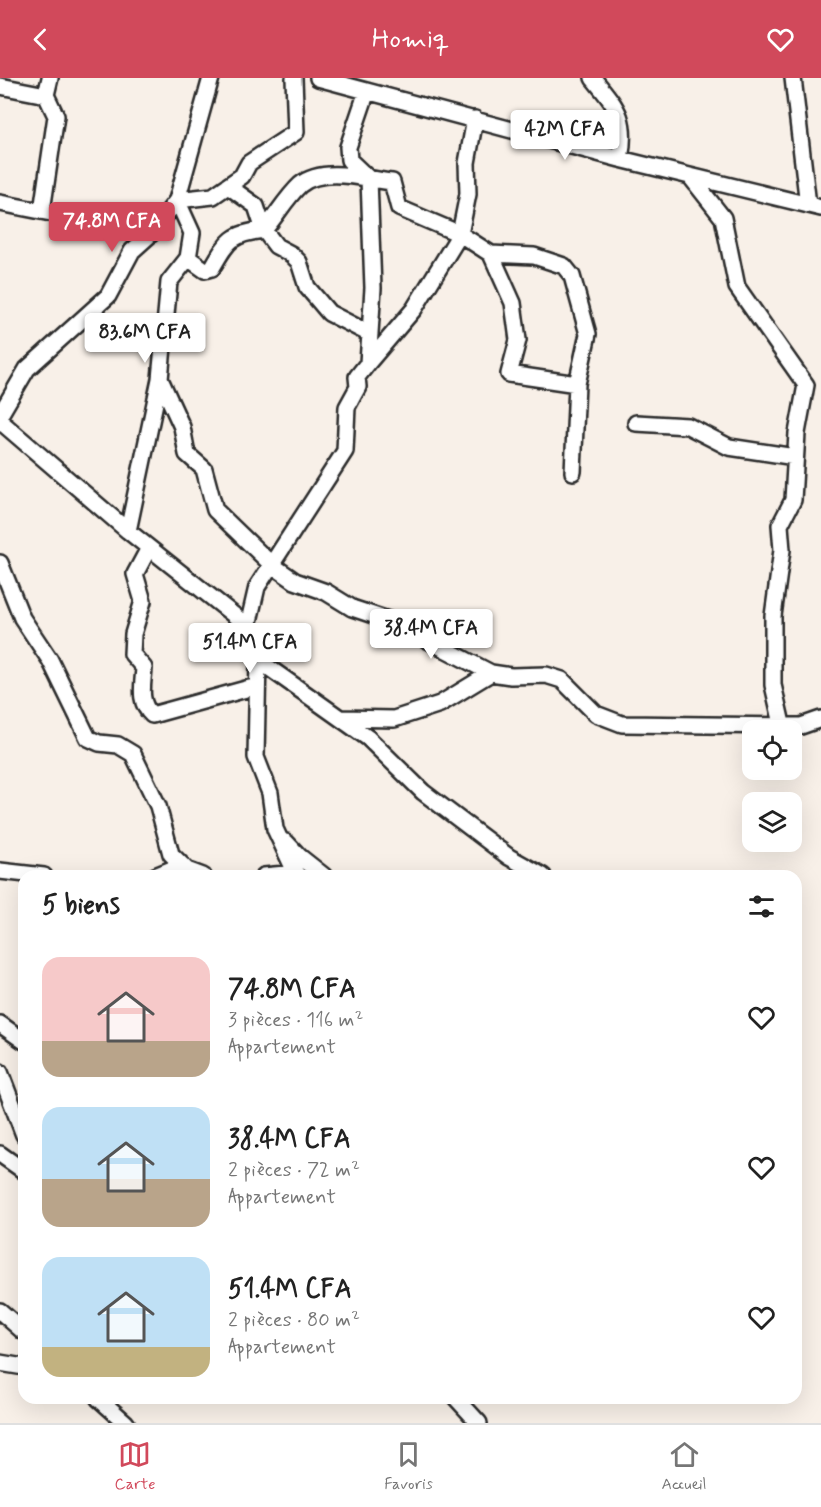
<!DOCTYPE html>
<html lang="fr">
<head>
<meta charset="utf-8">
<style>
  body { margin:0; font-family:Mynerve,sans-serif; background:#f6f6f6; color:#222; height:100vh; display:flex; flex-direction:column; font-size:22px; white-space:nowrap }
  * { box-sizing:border-box; margin:0 }
  p { font-size:20px; color:#767676 }
  .icon { flex:none; width:33px; height:33px; fill:none; stroke:currentColor; stroke-width:2; stroke-linecap:round; stroke-linejoin:round }
  .map { position:relative; flex:1; overflow:hidden }
  .drawer { position:absolute; left:18px; top:792px; width:784px; height:534px; display:flex; flex-direction:column; background:#fff; border-radius:18px; box-shadow:0 6px 24px #0002 }
  .drawer>* { flex:none }
  .fabs { position:absolute; left:742px; top:642px; display:grid; gap:12px }
  .fabs a { display:grid; place-items:center; width:60px; height:60px; border-radius:12px; background:#fff; box-shadow:0 6px 24px #0002; font-size:30px }
  .price { position:absolute; translate:-50% -51px; padding:0 14px; border-radius:6px; background:#fff; color:#222; font-size:20px; line-height:39px; filter:drop-shadow(0 2px 3px #0008) }
  .price::after { content:''; position:absolute; left:50%; top:36px; width:18px; height:14px; margin-left:-9px; background:inherit; clip-path:polygon(0 0,100% 0,50% 100%) }
  .price.active { background:#d1495b; color:#fff }
  ul { padding:0; list-style:none }
  li { display:flex; align-items:center; gap:18px; height:150px; padding:0 24px }
  li span { display:grid; place-items:center; flex:none; width:168px; height:120px; border-radius:18px; color:#555 }
  li>.icon { margin-inline-start:auto }
  span .icon { width:72px; height:72px; fill:#fffc; stroke-width:1 }
  li b { font-size:26px }
  h2 { display:flex; justify-content:space-between; align-items:center; height:72px; padding:0 24px; font-size:26px }
  header { display:flex; justify-content:space-between; align-items:center; height:78px; padding:0 24px; background:#d1495b; color:#fff; font-size:27px; font-weight:600 }
  .menu { display:flex; justify-content:space-around; align-items:center; height:84px; border-top:2px solid #e0e0e0; background:#fff; font-size:16px; color:#767676 }
  .menu a { display:grid; justify-items:center; gap:3px }
  .menu .active { color:#d1495b }
  .map>svg:first-child { display:block }
  .lines { fill:none; stroke-linecap:round; stroke-linejoin:round }
  .minor-casing { stroke:#2b2b2b; stroke-width:20 }
  .minor { stroke:#fff; stroke-width:15 }
</style>
</head>
<body>
<header><svg class="icon" aria-label="back" viewBox="0 0 24 24"><path d="M15 5l-7 7 7 7"/></svg>Homiq<svg class="icon" aria-label="heart" viewBox="0 0 24 24"><path d="M12 20l-8-8c-3-5 5-10 8-4 3-6 11-1 8 4z"/></svg></header>
<div class="map">
<svg width="821" height="1345" viewBox="0 0 821 1345">
  <rect width="100%" height="100%" fill="#f8f0e8"/>
  <filter id="ink" filterUnits="userSpaceOnUse"><feTurbulence type="fractalNoise" baseFrequency=".0167" numOctaves="2"/><feDisplacementMap in="SourceGraphic" scale="12" xChannelSelector="R" yChannelSelector="G"/><feConvolveMatrix kernelMatrix="1 2 1 2 8 2 1 2 1" color-interpolation-filters="sRGB"/></filter>
  <g filter="url(#ink)">
    <g class="lines">
      <defs>
        <path id="minor" d="M318,0L620,81L821,130
          M593,0C617,30 628,40 620,81
          M793,0L808,127
          M0,8L46,17
          M690,98L723,140L737,209L806,307L797,355L793,422L780,447L782,472L773,538V607L782,646
          M228,108L256,128L264,152L276,168L291,176L299,184L307,209L329,235L370,256
          M0,125L152,155
          M42,133L56,38L46,17L50,0
          M491,176L513,225L518,262L509,296L577,306
          M188,180L205,192L212,190C228,162 231,156 264,152C276,138 287,119 300,107C323,88 366,101 392,104L399,130L460,156L491,176L534,178L564,188L572,198L588,256L577,306L573,394
          M368,285L414,231L460,156L468,116L467,85L475,41
          M160,301L182,349L187,376L204,391L215,432L272,487L295,503L326,514L352,530L391,543L491,595L511,598L546,597L562,602L596,636L622,646L801,648L821,641
          M0,337L27,291L108,218L132,173L152,155L177,122L211,0
          M0,343L128,453L240,542L247,552L258,582L368,660L423,714L509,779L543,798
          M636,345L688,348L729,369L795,379
          M128,453L160,301L169,204L188,180L192,155L177,122L213,118L242,98L249,85L296,54L294,0
          M149,470L135,496L143,523L133,556L132,576L144,590C143,607 138,624 152,637L257,608
          M0,485L22,540L50,582L88,660L99,665L118,667L133,676L158,728L171,776L187,792L203,798
          M247,552L257,509L345,373L347,329L358,309L357,299L368,285L373,210L369,101L349,82L348,69L367,13
          M258,582L256,679L270,715L275,751L297,798
          M340,640L394,641L440,626L491,595
          M286,764L300,779L324,798
          M0,793L44,798
          M155,798L182,787
          M264,798L296,795
          M0,946L24,963
          M0,994L24,1057
          M0,1076L24,1093
          M0,1233L24,1254
          M0,1285L24,1289
          M98,1320L126,1345
          M456,1320L479,1345"/>
      </defs>
      <!-- minor casing -->
      <use href="#minor" class="minor-casing"/>
      <!-- minor -->
      <use href="#minor" class="minor"/>
    </g>
  </g>
</svg>
<div class="fabs">
<a><svg class="icon" aria-label="locate" viewBox="0 0 24 24"><circle cx="12" cy="12" r="6"/><path d="M12 2v4M12 18v4M2 12h4M18 12h4"/></svg></a>
<a><svg class="icon" aria-label="layers" viewBox="0 0 24 24"><path d="M12 4l9 5-9 5-9-5zM3 14l9 5 9-5"/></svg></a>
</div>
<b class="price" style="left:565px;top:83px">42M CFA</b>
<b class="price active" style="left:112px;top:175px">74.8M CFA</b>
<b class="price" style="left:145px;top:286px">83.6M CFA</b>
<b class="price" style="left:431px;top:582px">38.4M CFA</b>
<b class="price" style="left:250px;top:596px">51.4M CFA</b>
<section class="drawer">
<h2>5 biens<svg class="icon" aria-label="filters" viewBox="0 0 24 24"><path d="M4 7h16M4 17h16"/><circle cx="9" cy="7" r="2"/><circle cx="15" cy="17" r="2"/></svg></h2>
<ul>
<li><span style="background:linear-gradient(#f6c9c9 70%,#b9a48a 0)"><svg class="icon" aria-label="home" viewBox="0 0 24 24"><path d="M3 11l9-7 9 7M6 9v11h12V9"/></svg></span><div><b>74.8M CFA</b><p>3 pièces · 116 m²</p><p>Appartement</p></div><svg class="icon" aria-label="heart" viewBox="0 0 24 24"><path d="M12 20l-8-8c-3-5 5-10 8-4 3-6 11-1 8 4z"/></svg></li>
<li><span style="background:linear-gradient(#bfe0f5 60%,#b9a48a 0)"><svg class="icon" aria-label="home" viewBox="0 0 24 24"><path d="M3 11l9-7 9 7M6 9v11h12V9"/></svg></span><div><b>38.4M CFA</b><p>2 pièces · 72 m²</p><p>Appartement</p></div><svg class="icon" aria-label="heart" viewBox="0 0 24 24"><path d="M12 20l-8-8c-3-5 5-10 8-4 3-6 11-1 8 4z"/></svg></li>
<li><span style="background:linear-gradient(#bfe0f5 75%,#c2b280 0)"><svg class="icon" aria-label="home" viewBox="0 0 24 24"><path d="M3 11l9-7 9 7M6 9v11h12V9"/></svg></span><div><b>51.4M CFA</b><p>2 pièces · 80 m²</p><p>Appartement</p></div><svg class="icon" aria-label="heart" viewBox="0 0 24 24"><path d="M12 20l-8-8c-3-5 5-10 8-4 3-6 11-1 8 4z"/></svg></li>
</ul>
</section>
</div>
<nav class="menu">
<a class="active"><svg class="icon" aria-label="map" viewBox="0 0 24 24"><path d="M3 6l6-2 6 2 6-2v14l-6 2-6-2-6 2zM9 4v14M15 6v14"/></svg>Carte</a>
<a><svg class="icon" aria-label="saved" viewBox="0 0 24 24"><path d="M7 4h10v16l-5-4-5 4z"/></svg>Favoris</a>
<a><svg class="icon" aria-label="home" viewBox="0 0 24 24"><path d="M3 11l9-7 9 7M6 9v11h12V9"/></svg>Accueil</a>
</nav>
</body>
</html>
